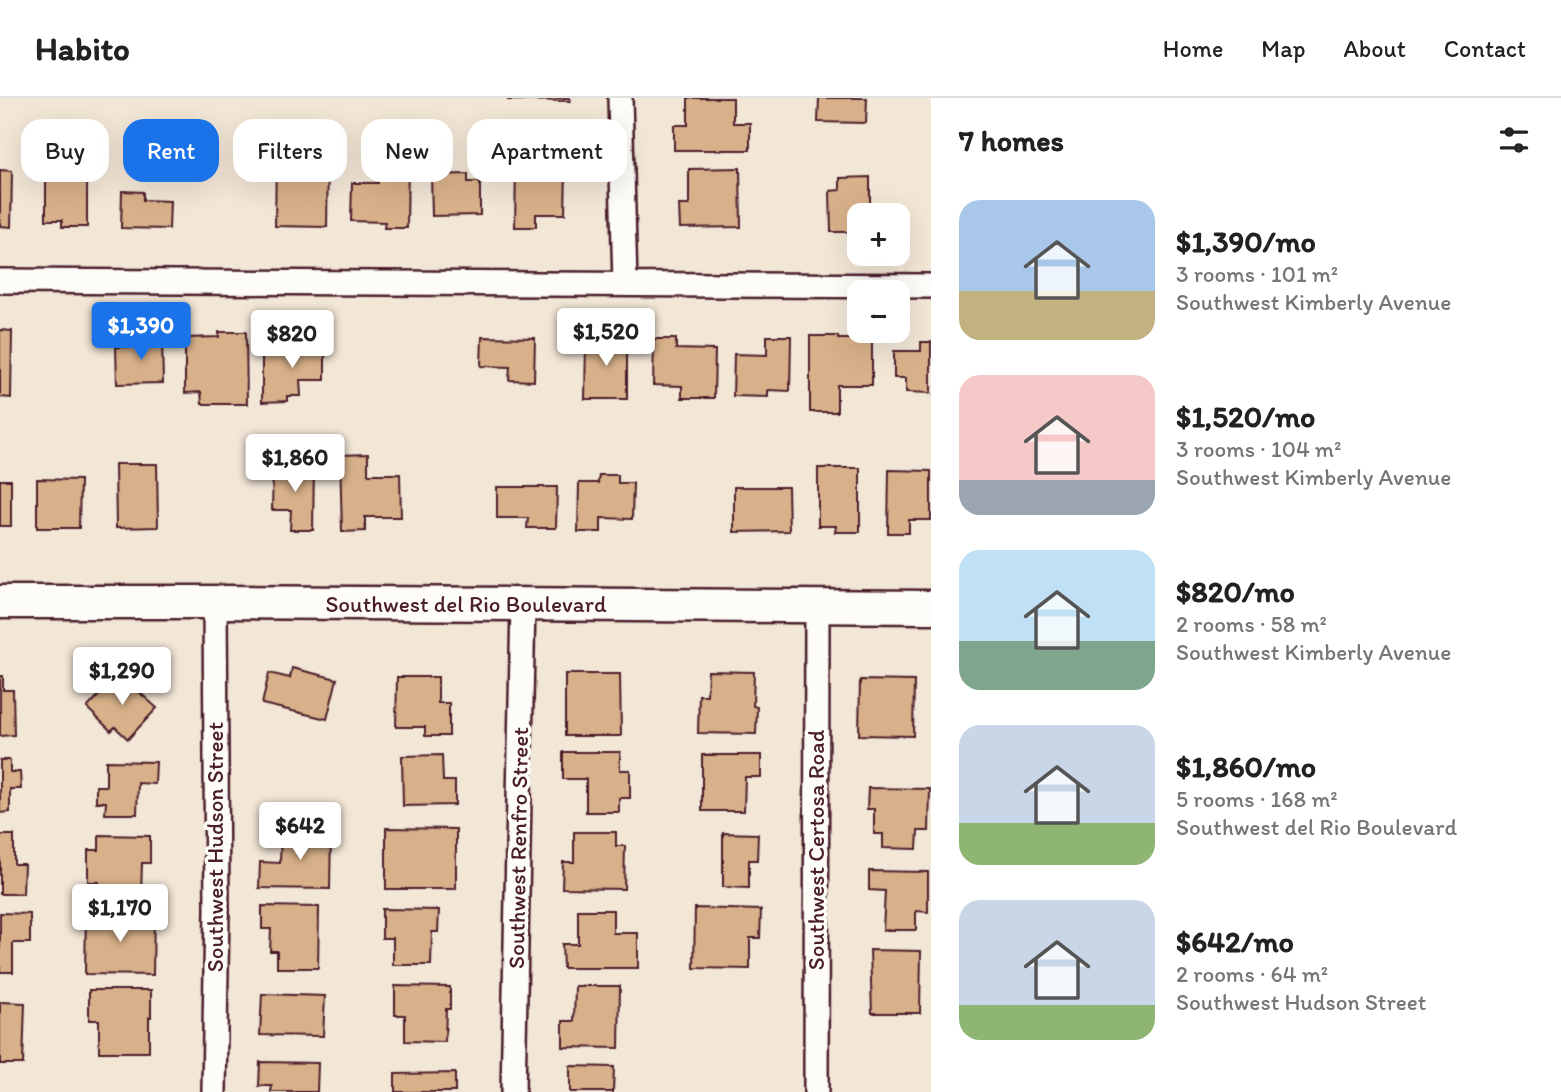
<!DOCTYPE html>
<html lang="en">
<head>
<meta charset="utf-8">
<style>
  body { margin:0; font-family:Itim,sans-serif; background:#f2f2f2; color:#222; height:100vh; display:flex; flex-direction:column; font-size:26px; white-space:nowrap }
  * { box-sizing:border-box; margin:0 }
  p { font-size:23px; color:#767676 }
  .icon { flex:none; width:38px; height:38px; fill:none; stroke:currentColor; stroke-width:2; stroke-linecap:round; stroke-linejoin:round }
  .map { position:relative; flex:1; overflow:hidden }
  .panel { display:flex; flex-direction:column; background:#fff; width:630px }
  .panel>* { flex:none }
  .banner { position:absolute; left:21px; top:21px; width:665px; height:63px; display:flex; gap:14px }
  .tools { position:absolute; left:847px; top:105px; display:grid; gap:14px }
  .tools a { display:grid; place-items:center; width:63px; height:63px; border-radius:14px; background:#fff; box-shadow:0 7px 28px #0002; font-size:35px }
  .price { position:absolute; translate:-50% -60px; padding:0 16px; border-radius:7px; background:#fff; color:#222; font-size:23px; line-height:46px; filter:drop-shadow(0 2px 4px #0008) }
  .price::after { content:''; position:absolute; left:50%; top:42px; width:21px; height:16px; margin-left:-10px; background:inherit; clip-path:polygon(0 0,100% 0,50% 100%) }
  .price.current { background:#1a73e8; color:#fff }
  ul { padding:0; list-style:none }
  li { display:flex; align-items:center; gap:21px; height:175px; padding:0 28px }
  li span { display:grid; place-items:center; flex:none; width:196px; height:140px; border-radius:21px; color:#555 }
  li>.icon { margin-inline-start:auto }
  span .icon { width:84px; height:84px; fill:#fffc; stroke-width:1 }
  li b { font-size:30px }
  h2 { display:flex; justify-content:space-between; align-items:center; height:84px; padding:0 28px; font-size:30px }
  .tag { padding:0 24px; border-radius:21px; background:#fff; box-shadow:0 7px 28px #0002; font-size:24px; line-height:63px }
  .tag.current { background:#1a73e8; color:#fff }
  header { display:flex; align-items:center; gap:42px; box-sizing:border-box; height:98px; padding:0 35px; background:#fff; border-bottom:2px solid #e0e0e0 }
  header strong { font-size:33px }
  nav { display:flex; gap:38px; margin-inline-start:auto; font-size:24px }
  main { display:flex; flex:1; min-height:0 }
  .map>svg:first-child { display:block }
  .building { fill:#d8b18a; stroke:#4a1f2b; stroke-width:2 }
  .lines { fill:none; stroke-linecap:round; stroke-linejoin:round }
  .street-casing { stroke:#4a1f2b; stroke-width:28 }
  .secondary-casing { stroke:#4a1f2b; stroke-width:37 }
  .street { stroke:#fdfcf7; stroke-width:23 }
  .secondary { stroke:#fdfcf7; stroke-width:32 }
  .labels { text-anchor:middle; stroke-width:7; stroke-linejoin:round; paint-order:stroke }
  .street-label { font-size:23px; fill:#4a1f2b; stroke:#fdfcf7 }
</style>
</head>
<body>
<header>
<strong>Habito</strong>
<nav><a>Home</a><a>Map</a><a>About</a><a>Contact</a></nav>
</header>
<main>
<div class="map">
<svg width="931" height="994" viewBox="0 0 931 994">
  <rect width="100%" height="100%" fill="#f2e6d6"/>
  <filter id="ink" filterUnits="userSpaceOnUse"><feTurbulence type="fractalNoise" baseFrequency=".0143" numOctaves="2"/><feDisplacementMap in="SourceGraphic" scale="14" xChannelSelector="R" yChannelSelector="G"/><feConvolveMatrix kernelMatrix="1 2 1 2 8 2 1 2 1" color-interpolation-filters="sRGB"/></filter>
  <g filter="url(#ink)">
    <!-- building -->
    <path class="building" d="M508,0H570V3L508,2Z
      M688,0H733V25H750V52H674V27H688Z
      M819,0H867L866,25L818,24Z
      M276,60H328L327,129L275,128Z
      M534,60H554V70H566L565,116H536V129H515L516,69H533Z
      M46,63H87V129H62V122H46Z
      M379,64H408L407,130H384L385,124L351,123L352,85H378Z
      M740,70L741,129L680,130L679,107H689V71Z
      M0,72L12,73L11,129L0,128Z
      M468,76V84H480V117L432,118L431,77Z
      M870,79V117H859V134H831L830,93L840,92V80Z
      M122,93L143,94V102L170,103L169,131L121,130Z
      M0,232L12,233L11,300L0,299Z
      M219,234H246L247,306H202L201,294L185,295V240L219,239Z
      M306,237H325V282H300L301,298H287V303L262,304V255H307Z
      M162,238L163,285L117,286L116,249H140V239Z
      M767,238H791L790,293L768,292V299L733,298L734,256L767,257Z
      M810,238H838V241H872V287H837V314H810Z
      M482,239L535,240L534,283L509,282L510,269L481,268Z
      M586,239H627V301H585Z
      M654,241H676V251L715,252L714,300H682V288L653,287Z
      M921,244H931V295L906,294V280H894V253H921Z
      M368,356V376H400L401,419H365V433L342,434L340,357Z
      M115,366H157L158,429L116,430Z
      M273,367H314L313,432H290L291,412H272Z
      M818,370H860V434H835L836,428H818Z
      M889,372L931,373V422H909V435H888Z
      M599,377H618V385H633L632,421L601,420V434H578L579,385H598Z
      M37,381L80,382L79,430H37Z
      M0,382H11V428H0Z
      M497,389H557L556,430H527L528,420H497Z
      M734,389H788L789,433L734,434Z
      M292,570L337,581L327,621L262,606L269,575L290,580Z
      M708,573L754,574L753,608L757,609L756,636L698,635L699,597H707Z
      M119,576L157,610L128,641L115,629L111,633L87,610Z
      M565,576H620L621,638H565Z
      M0,578H3V592H13L14,637L0,638Z
      M397,579H438V605H449V638H425V629H396Z
      M860,582L914,583L913,638L859,637Z
      M563,654H620V672H630V700H619V714H586V681H563Z
      M442,657L443,683H455V707L403,708L402,658Z
      M702,657H761V679H745L744,713H702Z
      M0,662H10V674H20L21,691H10V714L0,715Z
      M106,663L156,664L155,686L138,685L137,716H105L106,704H96V688H106Z
      M868,690L930,691L929,733H918L917,751L883,750V736H874V711H867Z
      M386,730L456,731V791H386Z
      M281,731L331,732L330,791L259,790L260,764L280,765Z
      M574,734H616V748H625L624,791L562,790L563,764H574Z
      M723,735L758,736L757,762H749V790L723,789Z
      M0,737H14V766H24L23,796H0Z
      M99,737L150,738V765H142L141,797L99,796V784H88V752H99Z
      M869,773L928,774V814L916,813V832H883L885,793L869,792Z
      M262,808L319,809L318,870H277V853H270L271,831H262Z
      M695,810L761,812L760,840H750V871L694,870Z
      M382,811L439,812L438,834H432L431,867H393V840H382Z
      M578,812H613V835H638V870H563L562,846H578Z
      M86,814L154,815L153,877L85,876Z
      M0,815L30,816V845H13V874H0Z
      M870,852L921,853L920,915H872Z
      M395,888L450,889V911H446L445,944L405,943V917H395Z
      M575,888H620L619,950L563,949V923H574Z
      M89,892H151V919H149V954H99V922H89Z
      M262,896L325,898L323,938L260,937Z
      M0,904L25,905L23,966H0Z
      M260,964L318,965L317,994H271L272,988H259Z
      M570,968L614,969L613,994H570Z
      M455,975V994H395V976Z"/>
    <g class="lines">
      <defs>
        <path id="street" d="M620,0L625,186
          M0,183L931,188
          M214,994L217,812L215,504
          M513,994L523,506
          M816,994L817,509"/>
        <path id="secondary" d="M0,504H215L931,509"/>
      </defs>
      <!-- street casing -->
      <use href="#street" class="street-casing"/>
      <!-- secondary casing -->
      <use href="#secondary" class="secondary-casing"/>
      <!-- street -->
      <use href="#street" class="street"/>
      <!-- secondary -->
      <use href="#secondary" class="secondary"/>
    </g>
  </g>
  <g class="labels">
    <!-- street labels -->
    <g class="street-label">
      <text x="466" y="514">Southwest del Rio Boulevard</text>
      <text transform="translate(215 749) rotate(-90)" y="8">Southwest Hudson Street</text>
      <text transform="translate(518 750) rotate(-89)" y="8">Southwest Renfro Street</text>
      <text transform="translate(816 752) rotate(-90)" y="8">Southwest Certosa Road</text>
    </g>
  </g>
</svg>
<div class="tools">
<a>+</a>
<a>−</a>
</div>
<b class="price current" style="left:141px;top:264px">$1,390</b>
<b class="price" style="left:606px;top:270px">$1,520</b>
<b class="price" style="left:292px;top:272px">$820</b>
<b class="price" style="left:295px;top:396px">$1,860</b>
<b class="price" style="left:122px;top:609px">$1,290</b>
<b class="price" style="left:300px;top:764px">$642</b>
<b class="price" style="left:120px;top:846px">$1,170</b>
<div class="banner">
<a class="tag">Buy</a>
<a class="tag current">Rent</a>
<a class="tag">Filters</a>
<a class="tag">New</a>
<a class="tag">Apartment</a>
</div>
</div>
<section class="panel">
<h2>7 homes<svg class="icon" aria-label="filters" viewBox="0 0 24 24"><path d="M4 7h16M4 17h16"/><circle cx="9" cy="7" r="2"/><circle cx="15" cy="17" r="2"/></svg></h2>
<ul>
<li><span style="background:linear-gradient(#a9c7e8 65%,#c2b280 0)"><svg class="icon" aria-label="home" viewBox="0 0 24 24"><path d="M3 11l9-7 9 7M6 9v11h12V9"/></svg></span><div><b>$1,390/mo</b><p>3 rooms · 101 m²</p><p>Southwest Kimberly Avenue</p></div></li>
<li><span style="background:linear-gradient(#f6c9c9 75%,#9aa5b1 0)"><svg class="icon" aria-label="home" viewBox="0 0 24 24"><path d="M3 11l9-7 9 7M6 9v11h12V9"/></svg></span><div><b>$1,520/mo</b><p>3 rooms · 104 m²</p><p>Southwest Kimberly Avenue</p></div></li>
<li><span style="background:linear-gradient(#bfe0f5 65%,#7fa58c 0)"><svg class="icon" aria-label="home" viewBox="0 0 24 24"><path d="M3 11l9-7 9 7M6 9v11h12V9"/></svg></span><div><b>$820/mo</b><p>2 rooms · 58 m²</p><p>Southwest Kimberly Avenue</p></div></li>
<li><span style="background:linear-gradient(#c9d6e8 70%,#8fb573 0)"><svg class="icon" aria-label="home" viewBox="0 0 24 24"><path d="M3 11l9-7 9 7M6 9v11h12V9"/></svg></span><div><b>$1,860/mo</b><p>5 rooms · 168 m²</p><p>Southwest del Rio Boulevard</p></div></li>
<li><span style="background:linear-gradient(#c9d6e8 75%,#8fb573 0)"><svg class="icon" aria-label="home" viewBox="0 0 24 24"><path d="M3 11l9-7 9 7M6 9v11h12V9"/></svg></span><div><b>$642/mo</b><p>2 rooms · 64 m²</p><p>Southwest Hudson Street</p></div></li>
</ul>
</section>
</main>
</body>
</html>
